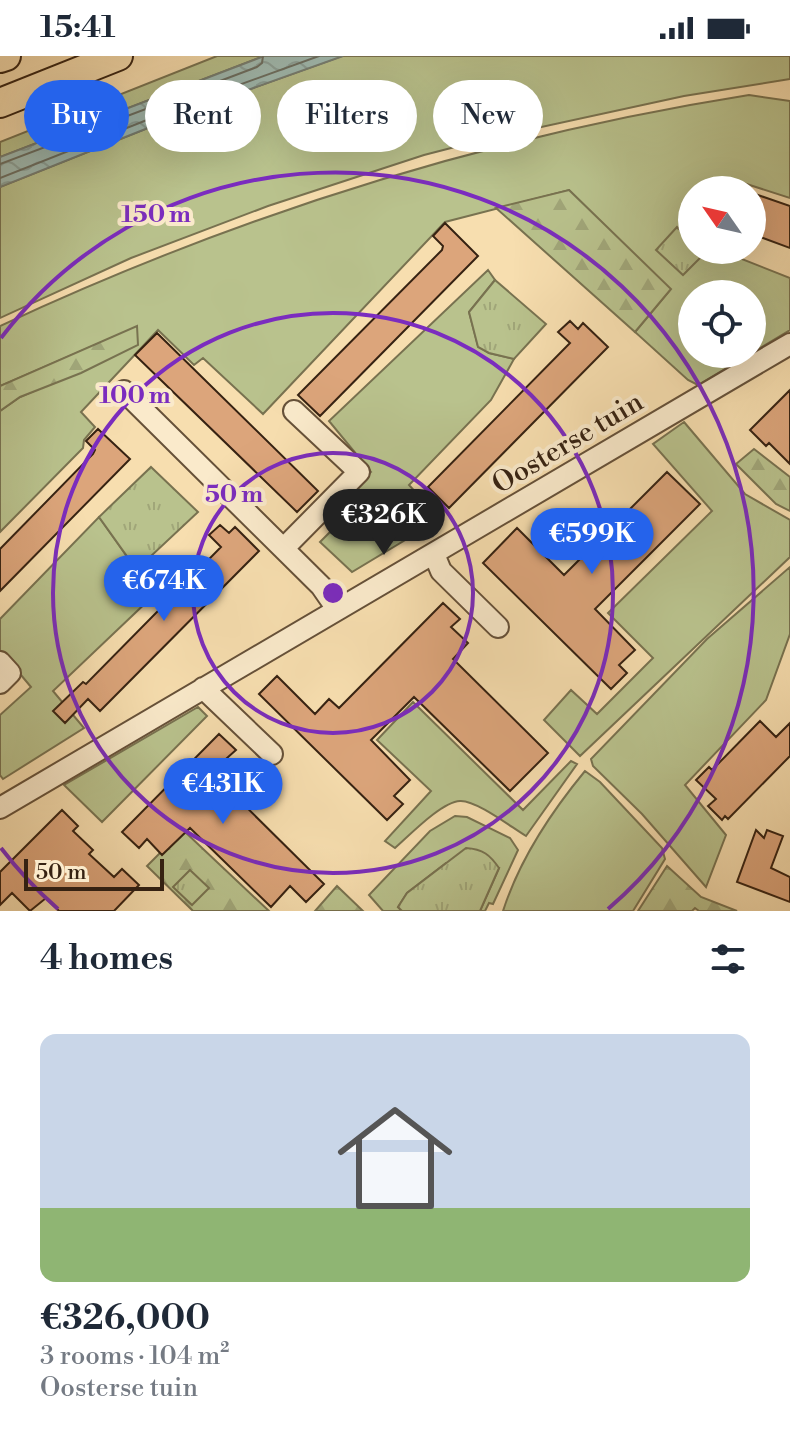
<!DOCTYPE html>
<html lang="en">
<head>
<meta charset="utf-8">
<style>
  body { margin:0; font-family:"Libre Bodoni",serif; background:#f6f6f7; color:#1f2937; height:100vh; display:flex; flex-direction:column; font-size:30px; white-space:nowrap }
  * { box-sizing:border-box; margin:0 }
  p { font-size:26px; color:#747a83 }
  .icon { flex:none; width:44px; height:44px; fill:none; stroke:currentColor; stroke-width:2; stroke-linecap:round; stroke-linejoin:round }
  .map { position:relative; height:855px; overflow:hidden }
  .drawer { display:flex; flex-direction:column; background:#fff; flex:1 }
  .drawer>* { flex:none }
  .top-card { position:absolute; left:24px; top:24px; width:742px; height:72px; display:flex; gap:16px }
  .needle { width:52px; rotate:304deg }
  .fabs { position:absolute; left:678px; top:120px; display:grid; gap:16px }
  .fabs a { display:grid; place-items:center; width:88px; height:88px; border-radius:50%; background:#fff; box-shadow:0 8px 32px #0002; font-size:40px }
  .scale { position:absolute; left:24px; bottom:20px; width:140px; box-sizing:border-box; padding-left:8px; border:4px solid #362212; border-top:0; font-size:22px; line-height:28px; white-space:nowrap; color:#362212; -webkit-text-stroke:6px #faeacb; paint-order:stroke }
  .price { position:absolute; translate:-50% -68px; padding:0 18px; border-radius:28px; background:#2563eb; color:#fff; font-size:26px; line-height:52px; filter:drop-shadow(0 2px 4px #0008) }
  .price::after { content:''; position:absolute; left:50%; top:48px; width:24px; height:18px; margin-left:-12px; background:inherit; clip-path:polygon(0 0,100% 0,50% 100%) }
  .price.active { background:#222; color:#fff }
  ul { padding:0; list-style:none }
  li { display:grid; align-content:center; gap:16px; height:424px; padding:0 40px }
  li span { display:grid; place-items:center; height:248px; border-radius:16px; color:#555 }
  li>.icon { margin-inline-start:auto }
  span .icon { width:144px; height:144px; fill:#fffc; stroke-width:1 }
  li b { font-size:34px }
  h2 { display:flex; justify-content:space-between; align-items:center; height:96px; padding:0 40px; font-size:34px }
  .tag { padding:0 28px; border-radius:36px; background:#fff; box-shadow:0 8px 32px #0002; font-size:28px; line-height:72px }
  .tag.active { background:#2563eb; color:#fff }
  .status { display:flex; justify-content:space-between; align-items:center; height:56px; padding:0 40px; background:#fff; direction:ltr }
  .status svg { height:22px; fill:currentColor }
  .map>svg:first-child { display:block }
  .grass { fill:#b9c28d; stroke:#787250; stroke-width:2 }
  .forest { fill:url(#forest-firs); stroke:#787250; stroke-width:2 }
  .park { fill:url(#park-tufts); stroke:#787250; stroke-width:2 }
  .water { fill:url(#water-waves); stroke:#757e73; stroke-width:2 }
  .lines { fill:none; stroke-linecap:round; stroke-linejoin:round }
  .shore { stroke:#6a6e62; stroke-width:2 }
  .building { fill:#dca57b; stroke:#362212; stroke-width:2 }
  .minor-casing { stroke:#665139; stroke-width:24 }
  .highway-casing { stroke:#362212; stroke-width:32 }
  .minor { stroke:#faeacb; stroke-width:20 }
  .highway { stroke:#f7deaf; stroke-width:28 }
  .ring { fill:none; stroke:#7b2cbf; stroke-width:4 }
  .labels { text-anchor:middle; stroke-width:8; stroke-linejoin:round; paint-order:stroke }
  .street-label { font-size:28px; fill:#362212; stroke:#faeacb }
  .centre { fill:#7b2cbf; stroke:#faeacb; stroke-width:4 }
  .ring-label { font-size:24px; text-anchor:middle; font-weight:bold; fill:#7b2cbf; stroke:#faeacb; stroke-width:8; stroke-linejoin:round; paint-order:stroke }
</style>
</head>
<body>
<div class="status"><b>15:41</b><svg viewBox="0 0 49 12"><path d="M0 12V9h3v3zM5 12V6h3v6zM10 12V3h3v9zM15 12V0h3v12zM26 1h20v11H26zM47 4h2v5h-2z"/></svg></div>
<div class="map">
<svg width="790" height="855" viewBox="0 0 790 855">
  <defs>
    <pattern id="forest-firs" width="22" height="20" patternUnits="userSpaceOnUse" patternTransform="scale(2)"><rect width="22" height="20" fill="#b9c28d"/><path d="M5 1l3.5 6h-7zM16 11l3.5 6h-7z" fill="#a0a679"/></pattern>
    <pattern id="park-tufts" width="24" height="20" patternUnits="userSpaceOnUse" patternTransform="scale(2)"><rect width="24" height="20" fill="#b9c28d"/><path d="M3 7l-1-3M5 7V3M7 7l1-3M15 17l-1-3M17 17v-4M19 17l1-3" fill="none" stroke="#a0a679"/></pattern>
    <pattern id="water-waves" width="16" height="10" patternUnits="userSpaceOnUse" patternTransform="scale(2)"><rect width="16" height="10" fill="#9fbbb3"/><path d="M0 5q4-4 8 0t8 0" fill="none" stroke="#8aa099"/></pattern>
  </defs>
  <rect width="100%" height="100%" fill="#f7deaf"/>
  <filter id="stains"><feTurbulence type="fractalNoise" baseFrequency=".0025" numOctaves="4"/><feColorMatrix values="0 0 0 0 .2 0 0 0 0 .09 0 0 0 0 .02 0 0 0 .5 -.17"/></filter>
  <radialGradient id="worn" r=".72"><stop offset=".6" stop-color="#630" stop-opacity="0"/><stop offset="1" stop-color="#630" stop-opacity=".3"/></radialGradient>
  <!-- grass -->
  <path class="grass" d="M217,0H264L0,101V86Z
    M342,0H790V23L684,40L486,83L424,99L268,150L131,202L0,262V131L203,50Z
    M749,39L790,45V142L731,123L726,134H692V194H719L790,222V274L752,297V238H692V298H750L698,329L688,324L635,276L670,234L569,134L445,166L263,358L203,302L194,309L158,274L81,356L95,371L84,384L83,392L0,476V355L20,341L45,330L137,271L0,330V270C238,159 490,80 749,39Z
    M488,214L495,224L469,256L478,290L489,297L514,303L491,344L409,429L440,463L352,516L320,486L360,446L350,435L371,416L329,365Z
    M684,366L745,438L790,464V501L580,700L544,664L571,634L597,658L653,602L608,557L712,455L653,388Z
    M99,461L154,539L53,635L84,672L3,723L0,719V659L31,631L0,594V563Z
    M790,511V578L766,644L685,729L726,779L706,831L642,758L593,710L591,703L707,583Z
    M413,646L523,754L571,705L577,708L526,780C511,771 476,744 460,745C441,746 409,780 395,792L385,785L431,735L377,684Z
    M198,651L207,660L102,766L64,729Z
    M585,715L600,726L662,792L665,803L633,855H503C519,805 552,755 585,715Z
    M455,760L467,761L510,782L518,794L493,848L489,847L485,855H480L499,812L446,807L407,837L398,851L402,855H383L369,839L430,775Z"/>
  <!-- forest -->
  <path class="forest" d="M569,134L671,233L635,276L496,152Z
    M137,270L138,289L81,317L20,341L0,355V330Z
    M754,393L790,421V455L776,448L736,408Z
    M183,774L269,855H193L147,810Z
    M667,810L701,841L737,855H699L695,852L692,855H638Z
    M337,830L363,855H315Z"/>
  <!-- park -->
  <path class="park" d="M677,171L692,185V194L705,197L683,219L656,194Z
    M495,224L546,268L514,303L489,297L478,291L469,256Z
    M151,411L198,456L150,501L141,507L129,503L99,461Z
    M466,792C483,793 490,799 499,812L480,855H402L398,851L407,837Z
    M190,814L209,832L192,849L173,831Z"/>
  <!-- water -->
  <path class="water" d="M264,0H343L203,50L0,131V101Z"/>
  <g class="lines">
    <!-- shore -->
    <path class="shore" d="M0,108L257,11L262,7L263,0
      M0,122L200,43L319,0"/>
  </g>
  <!-- building -->
  <path class="building" d="M752,137L790,150V192L752,178Z
    M445,167L478,200L320,360L298,339L442,194L443,190L433,180Z
    M570,265L578,273L583,267L608,291L449,452L428,431L570,287L558,276Z
    M157,277L318,435L297,456L135,299Z
    M790,334V408L769,387L766,390L750,374Z
    M98,373L130,403L0,535V493L93,398L95,394L86,385Z
    M667,416L700,448L595,553L635,594L619,609L627,617L611,633L483,507L517,472L564,519Z
    M220,469L229,477L235,471L259,495L100,655L88,643L65,667L53,655L83,626L86,628L221,491L209,479Z
    M443,547L460,563L451,571L468,587L453,603L548,697L510,735L414,641L371,684L410,724L394,740L403,748L387,764L259,638L277,620L315,658L329,643L339,652Z
    M760,665L776,681L790,667V700L728,763L725,760L722,764L708,750L716,743L696,724L709,711L712,714Z
    M219,678L236,694L227,702L244,718L229,734L324,828L306,846L290,830L271,851L190,772L162,799L147,783L139,792L122,776Z
    M62,754L78,770L73,775L93,794L89,798L114,821L122,813L139,829L114,855H59L46,842L30,855L12,837L0,849V816Z
    M756,774L764,782L767,774L783,780L771,812L790,821V846L737,826Z"/>
  <g class="lines">
    <defs>
      <path id="minor" d="M124,335L321,530L337,553
        M284,492L359,416L294,355
        M434,498L441,515L498,571
        M0,606L10,617L0,627
        M203,632L272,698
        M0,752L790,288"/>
      <path id="highway" d="M0,2L6,0
        M0,47L118,0"/>
    </defs>
    <!-- minor casing -->
    <use href="#minor" class="minor-casing"/>
    <!-- highway casing -->
    <use href="#highway" class="highway-casing"/>
    <!-- minor -->
    <use href="#minor" class="minor"/>
    <!-- highway -->
    <use href="#highway" class="highway"/>
  </g>
  <!-- distance rings -->
  <g class="ring">
    <circle cx="333" cy="537" r="140"/>
    <circle cx="333" cy="537" r="280"/>
    <path d="M58 853A419 419 0 0 1 1 792M1 282A419 419 0 1 1 608 853"/>
  </g>
  <g class="labels">
    <!-- street labels -->
    <g class="street-label">
      <text transform="translate(567 386) rotate(-31)" y="10">Oosterse tuin</text>
    </g>
  </g>
  <circle cx="333" cy="537" r="12" class="centre"/>
  <g class="ring-label">
    <text x="156" y="166">150 m</text>
    <text x="135" y="347">100 m</text>
    <text x="234" y="446">50 m</text>
  </g>
  <rect width="100%" height="100%" filter="url(#stains)"/>
  <rect width="100%" height="100%" fill="url(#worn)"/>
</svg>
<div class="fabs">
<a><svg class="needle" viewBox="-14 -14 28 28"><path d="M0-13l5 13h-10z" fill="#e53935"/><path d="M0 13l5-13h-10z" fill="#747a83"/></svg></a>
<a><svg class="icon" aria-label="locate" viewBox="0 0 24 24"><circle cx="12" cy="12" r="6"/><path d="M12 2v4M12 18v4M2 12h4M18 12h4"/></svg></a>
</div>
<div class="scale">50 m</div>
<b class="price active" style="left:384px;top:501px">€326K</b>
<b class="price" style="left:592px;top:520px">€599K</b>
<b class="price" style="left:164px;top:567px">€674K</b>
<b class="price" style="left:223px;top:770px">€431K</b>
<div class="top-card">
<a class="tag active">Buy</a>
<a class="tag">Rent</a>
<a class="tag">Filters</a>
<a class="tag">New</a>
</div>
</div>
<section class="drawer">
<h2>4 homes<svg class="icon" aria-label="filters" viewBox="0 0 24 24"><path d="M4 7h16M4 17h16"/><circle cx="9" cy="7" r="2"/><circle cx="15" cy="17" r="2"/></svg></h2>
<ul>
<li><span style="background:linear-gradient(#c9d6e8 70%,#8fb573 0)"><svg class="icon" aria-label="home" viewBox="0 0 24 24"><path d="M3 11l9-7 9 7M6 9v11h12V9"/></svg></span><div><b>€326,000</b><p>3 rooms · 104 m²</p><p>Oosterse tuin</p></div></li>
</ul>
</section>
</body>
</html>
